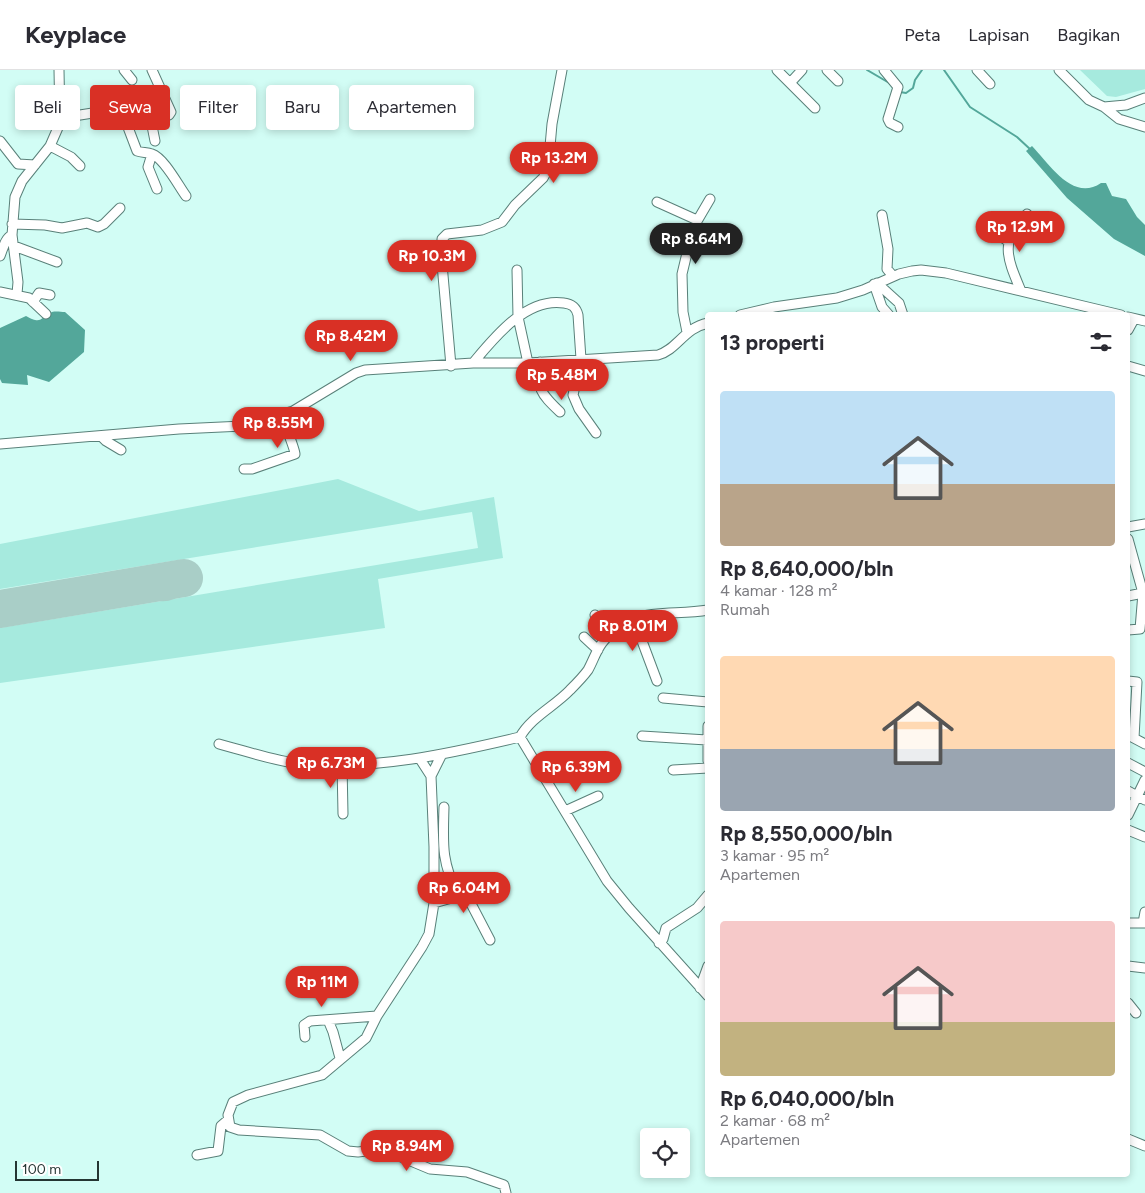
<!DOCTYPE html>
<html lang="id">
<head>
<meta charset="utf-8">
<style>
  body { margin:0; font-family:Figtree,sans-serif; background:#f7f7f7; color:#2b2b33; height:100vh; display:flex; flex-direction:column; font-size:19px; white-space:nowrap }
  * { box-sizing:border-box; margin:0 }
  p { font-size:16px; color:#7c7c81 }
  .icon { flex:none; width:28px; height:28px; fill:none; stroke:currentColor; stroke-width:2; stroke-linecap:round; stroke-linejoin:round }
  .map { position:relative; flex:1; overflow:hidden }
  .details { position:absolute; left:705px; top:242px; width:425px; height:865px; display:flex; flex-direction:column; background:#fff; border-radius:5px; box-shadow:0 2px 8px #0003 }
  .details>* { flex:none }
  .guide { position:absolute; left:15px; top:15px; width:475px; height:45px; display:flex; gap:10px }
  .controls { position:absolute; left:640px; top:1058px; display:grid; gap:10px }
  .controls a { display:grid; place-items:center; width:50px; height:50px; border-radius:5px; background:#fff; box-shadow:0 2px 8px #0003; font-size:25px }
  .scale { position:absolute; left:15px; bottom:12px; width:84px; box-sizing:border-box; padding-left:5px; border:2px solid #253633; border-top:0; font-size:14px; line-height:18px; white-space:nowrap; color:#253633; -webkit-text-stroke:4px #fff; paint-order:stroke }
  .price { position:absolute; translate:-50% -42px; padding:0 11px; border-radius:18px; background:#d93025; color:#fff; font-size:16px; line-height:32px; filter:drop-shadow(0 1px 2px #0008) }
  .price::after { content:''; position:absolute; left:50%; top:30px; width:15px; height:11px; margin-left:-8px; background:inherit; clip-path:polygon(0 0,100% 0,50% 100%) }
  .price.on { background:#222; color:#fff }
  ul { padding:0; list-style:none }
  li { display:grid; align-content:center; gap:10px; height:265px; padding:0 15px }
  li span { display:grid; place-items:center; height:155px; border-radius:5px; color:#555 }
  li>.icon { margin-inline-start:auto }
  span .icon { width:90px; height:90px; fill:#fffc; stroke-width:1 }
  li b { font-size:21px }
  h2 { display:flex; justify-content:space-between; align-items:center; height:60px; padding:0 15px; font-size:21px }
  .pill { padding:0 18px; border-radius:5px; background:#fff; box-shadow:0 2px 8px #0003; font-size:18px; line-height:45px }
  .pill.on { background:#d93025; color:#fff }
  header { display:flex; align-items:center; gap:30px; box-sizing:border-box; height:70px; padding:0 25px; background:#fff; border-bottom:1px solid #e1e1e2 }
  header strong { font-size:24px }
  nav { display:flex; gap:28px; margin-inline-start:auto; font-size:18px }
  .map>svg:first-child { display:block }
  .green { fill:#a6eade }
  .water { fill:#53a79a }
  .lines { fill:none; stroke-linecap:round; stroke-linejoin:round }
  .stream { stroke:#53a79a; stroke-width:2 }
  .taxiway { stroke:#a9cec7; stroke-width:15 }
  .runway { stroke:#a9cec7; stroke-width:38 }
  .minor-casing { stroke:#598079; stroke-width:11 }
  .minor { stroke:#fff; stroke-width:9 }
</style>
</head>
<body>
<header>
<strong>Keyplace</strong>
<nav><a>Peta</a><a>Lapisan</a><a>Bagikan</a></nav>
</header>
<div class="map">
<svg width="1145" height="1123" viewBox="0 0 1145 1123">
  <rect width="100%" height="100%" fill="#d2fdf5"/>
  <!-- green -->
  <path class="green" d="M1080,0H1145V19L1116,27L1107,26Z
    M338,409L419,441L494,427L503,488L378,509L385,558L0,613V558L478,478L472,442L0,519V474Z"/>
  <!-- water -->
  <path class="water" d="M1032,76C1050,95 1073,132 1101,113H1106L1112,126L1126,129L1137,147L1145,155V186L1114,169L1067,128L1026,81Z
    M65,242L85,260L84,282L49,312L27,305L28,315L2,313L0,309V258L26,246C43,256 40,246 52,242C56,241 61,242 65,242Z"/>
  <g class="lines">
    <!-- stream -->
    <path class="stream" d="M867,0L891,14
      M944,0L970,37L1017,67L1031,80
      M900,22L906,23L913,18L915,10L922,0"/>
    <!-- taxiway -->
    <path class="taxiway" d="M127,518L167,500L175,503L178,509L177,518C164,531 148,518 134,517"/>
    <!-- runway -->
    <path class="runway" d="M0,539L184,508"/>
    <defs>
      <path id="minor" d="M124,0L132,10
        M777,0L815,38
        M827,0L838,11
        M884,0L898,17L888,49L890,53L898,57
        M977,0L990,14
        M1059,0L1089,30L1104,37L1119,49L1145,57
        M790,13L802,0
        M1104,37L1126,35L1145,28
        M121,39L137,81C142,83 147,82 152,84C164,88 178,115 186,126
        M61,48L137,36L152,56L155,71
        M147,49L169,45L171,42L152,0
        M0,71L18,94L35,95
        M50,76L71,87L80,96
        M152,84L148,97L157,119
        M657,132L697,150
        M882,145L888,179L887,199L893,206
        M12,154L45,155L62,158L87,153L98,157L104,154L120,138
        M988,157L1009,172
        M14,176L57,192
        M0,186C3,179 5,168 12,165
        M517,200L518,247L528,293
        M877,213L899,233L903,245
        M874,214L882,237L889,245
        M1021,221C1008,190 998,170 1027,144
        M0,222L29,228L46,244
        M17,224L18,212L12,165L15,127L22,111L50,76L60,53L59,0
        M33,232L39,223L50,225
        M740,245L774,237L837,228L863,220L899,204L912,201L921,200L946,203L1121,245
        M1128,247L1145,251
        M1128,260L1134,249
        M687,262L683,242L682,204L693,158L710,129
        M540,292C537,319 540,323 560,342
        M473,293C494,268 526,227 564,233C572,234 576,237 578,245L581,289L573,325L579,339L596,363
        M451,296L442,194V169L447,164L482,160L502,152L515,135L543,108L548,99L552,54L562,0
        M1128,296L1145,301
        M101,366L106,371L121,380
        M0,374L179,359L243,356L293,341L356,303L365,300L473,293H528L658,285C677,280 684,258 708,253
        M244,399H252L295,384C295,379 284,353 282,345
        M1128,457L1145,454
        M1128,469L1143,523L1140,559L1128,560
        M1128,526L1143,523
        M708,540C669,547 630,534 602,573C596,581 593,591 588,600C583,607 576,614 570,620C555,636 531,647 520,667L607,811L629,838L708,926
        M595,545L610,564
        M640,546L642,571L657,611
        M584,567L598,580
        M1128,611L1137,612L1134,668
        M663,628L708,632
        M708,656V691
        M1128,665L1145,674
        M642,666L707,670
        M219,674C246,681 274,691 301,694C376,700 448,684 520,667
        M420,689L431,706L434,777V833L429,864L422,877L377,946L366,968L322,1005L248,1025L233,1032L228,1045L230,1057L239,1060L320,1065L348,1081L358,1082L382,1079L430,1099L467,1102L504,1115L506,1123
        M1128,693L1145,702
        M342,694L343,744
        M673,700L708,698
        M431,706L442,684
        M1128,721L1145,730
        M444,737C443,775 441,790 458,826
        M565,741L598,726
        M1128,745L1145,710
        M1128,760L1145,767
        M434,833L466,824L490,870
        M1128,853H1145
        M1143,853L1145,842
        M659,873L663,869L666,858L697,838L708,825
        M1128,896L1145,898
        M700,918L708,896
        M1128,933L1136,943
        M328,950L333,962L340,988
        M305,967L304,955L310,951L377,946
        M1128,1069L1145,1076
        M197,1085L218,1081L221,1056L228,1050"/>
    </defs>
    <!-- minor casing -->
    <use href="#minor" class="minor-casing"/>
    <!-- minor -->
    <use href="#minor" class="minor"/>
  </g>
</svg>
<div class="controls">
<a><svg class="icon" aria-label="locate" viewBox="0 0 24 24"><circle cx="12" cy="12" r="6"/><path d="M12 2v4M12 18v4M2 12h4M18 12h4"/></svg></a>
</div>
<div class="scale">100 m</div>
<b class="price" style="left:554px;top:114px">Rp 13.2M</b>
<b class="price" style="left:1020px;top:183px">Rp 12.9M</b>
<b class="price on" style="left:696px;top:195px">Rp 8.64M</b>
<b class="price" style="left:432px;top:212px">Rp 10.3M</b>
<b class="price" style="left:351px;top:292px">Rp 8.42M</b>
<b class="price" style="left:562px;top:331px">Rp 5.48M</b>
<b class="price" style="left:278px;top:379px">Rp 8.55M</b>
<b class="price" style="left:633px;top:582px">Rp 8.01M</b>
<b class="price" style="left:331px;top:719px">Rp 6.73M</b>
<b class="price" style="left:576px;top:723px">Rp 6.39M</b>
<b class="price" style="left:464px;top:844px">Rp 6.04M</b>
<b class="price" style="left:322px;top:938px">Rp 11M</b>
<b class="price" style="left:407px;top:1102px">Rp 8.94M</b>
<div class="guide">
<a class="pill">Beli</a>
<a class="pill on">Sewa</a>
<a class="pill">Filter</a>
<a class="pill">Baru</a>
<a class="pill">Apartemen</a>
</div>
<section class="details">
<h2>13 properti<svg class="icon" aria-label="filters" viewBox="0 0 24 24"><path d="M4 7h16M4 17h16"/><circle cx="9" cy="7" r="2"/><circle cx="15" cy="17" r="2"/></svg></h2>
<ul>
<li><span style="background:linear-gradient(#bfe0f5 60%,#b9a48a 0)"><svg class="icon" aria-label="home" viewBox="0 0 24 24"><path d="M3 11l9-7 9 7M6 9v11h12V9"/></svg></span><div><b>Rp 8,640,000/bln</b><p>4 kamar · 128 m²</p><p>Rumah</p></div></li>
<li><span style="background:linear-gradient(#ffd9b3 60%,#9aa5b1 0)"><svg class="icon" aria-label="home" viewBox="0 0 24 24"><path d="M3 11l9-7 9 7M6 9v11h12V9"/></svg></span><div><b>Rp 8,550,000/bln</b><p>3 kamar · 95 m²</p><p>Apartemen</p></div></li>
<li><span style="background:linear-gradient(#f6c9c9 65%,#c2b280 0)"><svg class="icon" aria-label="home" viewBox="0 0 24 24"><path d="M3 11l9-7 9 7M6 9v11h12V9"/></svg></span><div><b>Rp 6,040,000/bln</b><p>2 kamar · 68 m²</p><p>Apartemen</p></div></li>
</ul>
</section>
</div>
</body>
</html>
